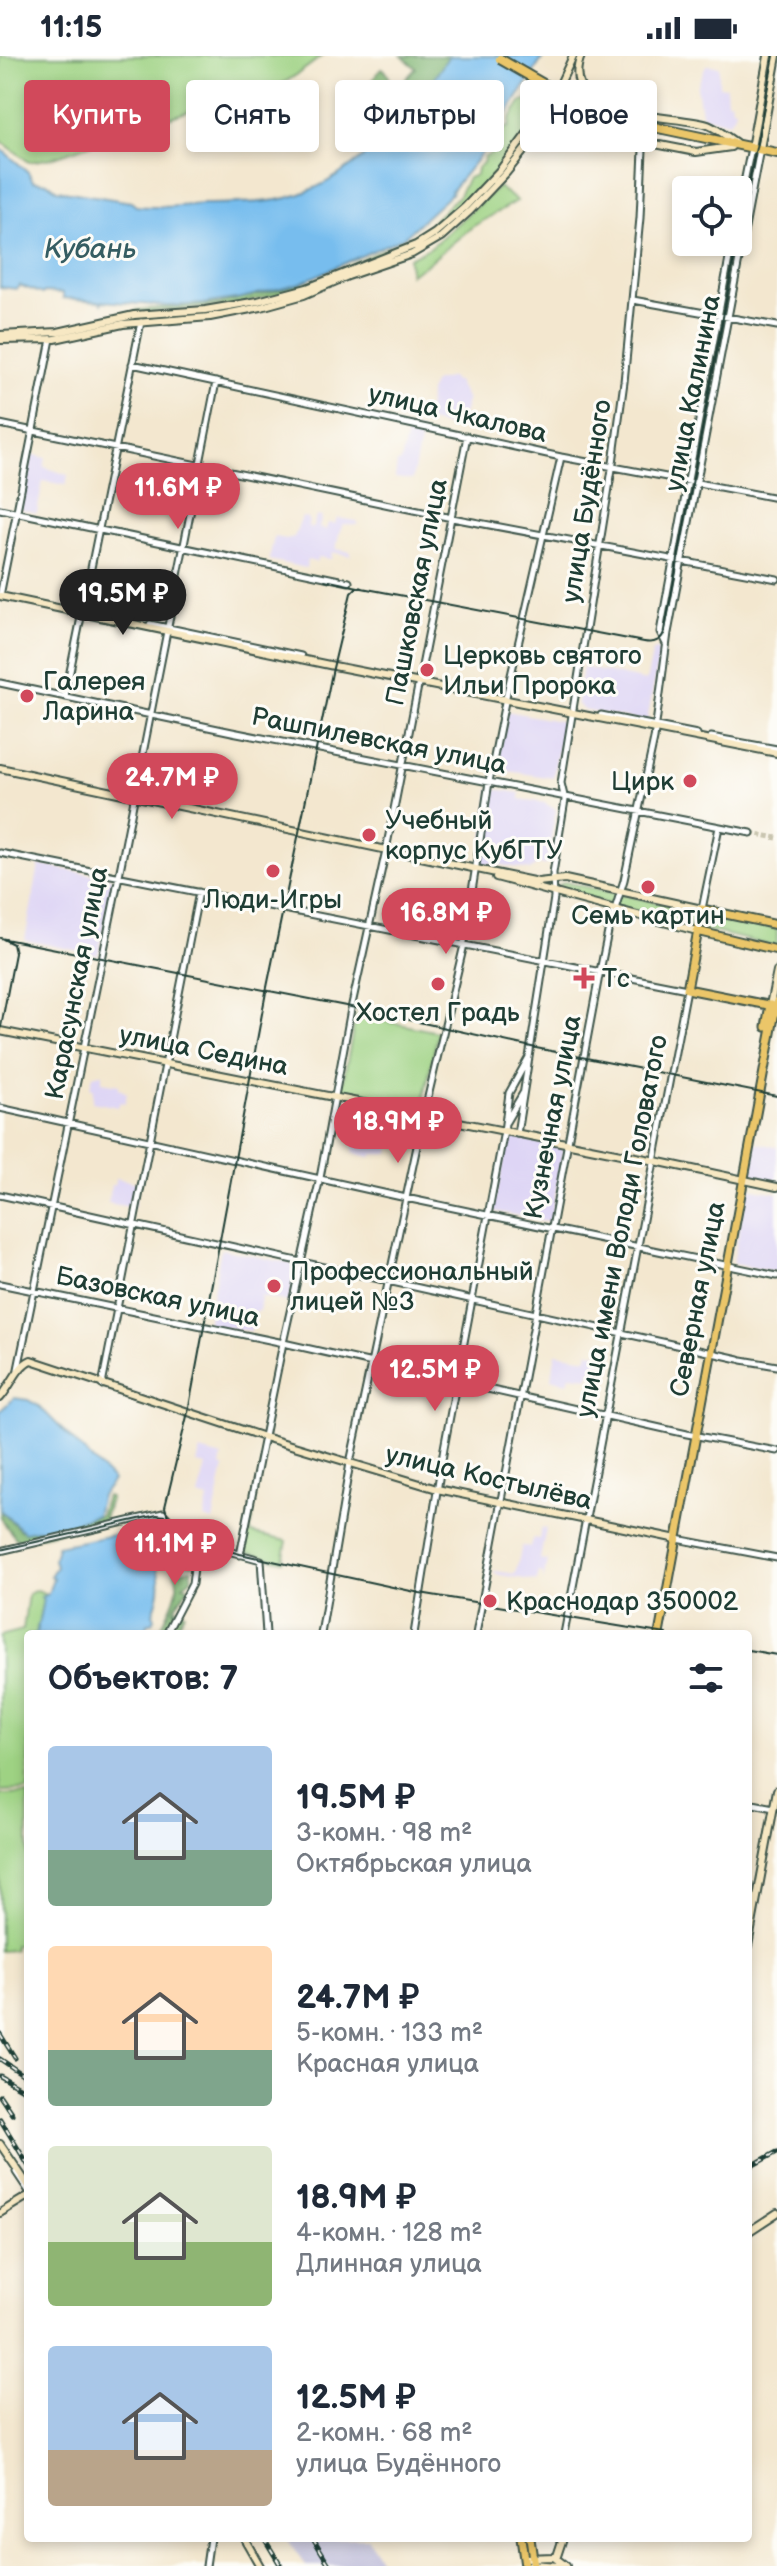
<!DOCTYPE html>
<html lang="ru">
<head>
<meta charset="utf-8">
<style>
  body { margin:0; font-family:"Balsamiq Sans",sans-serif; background:#f2f2f3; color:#1f2937; height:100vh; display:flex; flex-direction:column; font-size:30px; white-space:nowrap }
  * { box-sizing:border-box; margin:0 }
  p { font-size:26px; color:#747a83 }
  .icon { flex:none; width:44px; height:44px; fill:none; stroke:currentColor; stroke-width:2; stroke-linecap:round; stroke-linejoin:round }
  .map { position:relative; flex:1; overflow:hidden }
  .side { position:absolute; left:24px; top:1574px; width:728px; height:912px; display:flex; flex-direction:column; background:#fff; border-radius:8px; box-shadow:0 4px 12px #0003 }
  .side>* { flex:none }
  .top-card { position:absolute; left:24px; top:24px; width:730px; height:72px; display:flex; gap:16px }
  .buttons { position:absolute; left:672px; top:120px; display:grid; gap:16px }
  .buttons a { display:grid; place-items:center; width:80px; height:80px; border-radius:8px; background:#fff; box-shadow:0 4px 12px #0003; font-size:40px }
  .price { position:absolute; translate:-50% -68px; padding:0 18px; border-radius:28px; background:#d1495b; color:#fff; font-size:26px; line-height:52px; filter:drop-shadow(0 2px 4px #0008) }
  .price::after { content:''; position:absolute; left:50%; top:48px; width:24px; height:18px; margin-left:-12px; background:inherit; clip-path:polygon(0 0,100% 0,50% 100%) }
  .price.selected { background:#222; color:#fff }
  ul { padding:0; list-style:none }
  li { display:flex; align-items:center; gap:24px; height:200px; padding:0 24px }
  li span { display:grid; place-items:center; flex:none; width:224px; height:160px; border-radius:8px; color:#555 }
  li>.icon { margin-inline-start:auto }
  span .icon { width:96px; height:96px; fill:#fffc; stroke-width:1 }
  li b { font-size:34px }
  h2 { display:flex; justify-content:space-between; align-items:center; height:96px; padding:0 24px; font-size:34px }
  .pill { padding:0 28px; border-radius:8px; background:#fff; box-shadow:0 4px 12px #0003; font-size:28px; line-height:72px }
  .pill.selected { background:#d1495b; color:#fff }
  .status { display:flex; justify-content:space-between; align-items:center; height:56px; padding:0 40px; background:#fff; direction:ltr }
  .status svg { height:22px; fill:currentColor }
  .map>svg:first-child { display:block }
  .built { fill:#ded5f5 }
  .industrial { fill:#c3c1db }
  .green { fill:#9ed283; stroke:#5e885c; stroke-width:2 }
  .forest { fill:#7eb471; stroke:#4e7852; stroke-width:2 }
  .water { fill:#77bdee; stroke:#4b7d91; stroke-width:2 }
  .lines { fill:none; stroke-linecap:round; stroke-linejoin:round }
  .tertiary-tunnel { stroke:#c9c5b0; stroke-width:5; stroke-dasharray:5 2.5; stroke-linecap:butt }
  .tertiary-casing { stroke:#3f564b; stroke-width:9 }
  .secondary-casing { stroke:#3f564b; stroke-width:10 }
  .primary-casing { stroke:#3f564b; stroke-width:11 }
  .trunk-casing { stroke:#3f564b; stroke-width:12 }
  .tertiary { stroke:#fff; stroke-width:5 }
  .secondary { stroke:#f7e8c3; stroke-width:6 }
  .primary { stroke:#ebc669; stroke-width:7 }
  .trunk { stroke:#ebc669; stroke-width:8 }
  .tram { stroke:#1f3d34; stroke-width:2 }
  .rail-casing { stroke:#1f3d34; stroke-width:5 }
  .rail { stroke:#fdfcf7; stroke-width:2; stroke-dasharray:6; stroke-linecap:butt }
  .trunk-bridge-casing { stroke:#3f564b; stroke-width:12; stroke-linecap:butt }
  .trunk-bridge { stroke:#ebc669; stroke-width:8 }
  .poi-dot { fill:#d1495b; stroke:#fdfcf7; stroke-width:3 }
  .labels { text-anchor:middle; stroke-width:6; stroke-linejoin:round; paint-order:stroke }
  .street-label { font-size:26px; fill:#1f3d34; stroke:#fdfcf7 }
  .poi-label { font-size:26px; fill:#1f3d34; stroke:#fdfcf7; text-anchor:start }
  .water-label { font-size:28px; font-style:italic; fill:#355d62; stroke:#fdfcf7 }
</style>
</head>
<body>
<div class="status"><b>11:15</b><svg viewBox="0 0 49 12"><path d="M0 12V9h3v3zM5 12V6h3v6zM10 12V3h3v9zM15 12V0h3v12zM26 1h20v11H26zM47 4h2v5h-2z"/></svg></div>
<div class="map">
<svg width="777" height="2510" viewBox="0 0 777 2510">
  <rect width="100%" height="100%" fill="#fdfcf7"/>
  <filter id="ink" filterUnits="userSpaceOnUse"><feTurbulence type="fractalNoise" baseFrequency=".0125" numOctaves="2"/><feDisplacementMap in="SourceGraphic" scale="16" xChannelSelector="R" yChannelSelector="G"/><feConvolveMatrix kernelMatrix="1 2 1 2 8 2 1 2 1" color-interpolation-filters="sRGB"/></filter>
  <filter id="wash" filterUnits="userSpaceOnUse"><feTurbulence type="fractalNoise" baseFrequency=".006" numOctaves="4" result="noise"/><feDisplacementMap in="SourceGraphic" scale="32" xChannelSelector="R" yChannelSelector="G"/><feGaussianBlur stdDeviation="1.8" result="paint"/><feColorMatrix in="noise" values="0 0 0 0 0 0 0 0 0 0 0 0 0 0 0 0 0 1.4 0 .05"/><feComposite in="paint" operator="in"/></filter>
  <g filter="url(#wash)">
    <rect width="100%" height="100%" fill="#f3e7cf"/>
    <!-- built -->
    <path class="built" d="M706,9L719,10V30L726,31L727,45L731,46L732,52L735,53L734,61H731L730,66L703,60L701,57L697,31Z
      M451,321L454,326L457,325L467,344L459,373L428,366L429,336L434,326Z
      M408,372L422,375L412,424L395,422L397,407L401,406Z
      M31,398L46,402L44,411L68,419L66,429L43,425L37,457L20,453Z
      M316,460L322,461L319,472L326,474L328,467L335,468L337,462L357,465V469L343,468L339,478L336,493L351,496V500L332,496L331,503L318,501L316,506L307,504L306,512L269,504L274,481L287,483L294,481L302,461L307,462L309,465L308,471L313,472Z
      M653,594L660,595L647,666L583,654L577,647L583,611L646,625Z
      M507,655L563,666L553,722L495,713Z
      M490,732L520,737V743L545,747L556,754L546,809H536L530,814L490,807L487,810L480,808Z
      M39,809L113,822L98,899L25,884Z
      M100,1018H102V1026L119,1029V1033L127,1037L125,1047L120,1046L118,1051L92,1046L93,1033L90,1031L93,1020Z
      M368,1051L379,1054L376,1075L392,1077L390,1095L387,1098H373L371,1101L353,1097L356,1076L364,1072Z
      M509,1081L564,1092L550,1166L493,1155Z
      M756,1087L777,1091V1126L750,1121Z
      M116,1122L138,1127L134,1152L108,1147L111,1129H114Z
      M747,1132L777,1137V1216L733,1208Z
      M221,1193L297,1209L289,1246L258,1240L261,1242L259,1255L255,1256L251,1275L207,1268Z
      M589,1295L599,1297L598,1305L612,1309L610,1315L591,1312L589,1321L570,1319L568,1327L551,1322L556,1297L587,1302Z
      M200,1395L222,1401L220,1410L224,1411L213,1465L204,1462L208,1443L198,1440L206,1410L197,1408Z
      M541,1472L546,1473L540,1503L547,1505L543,1526V1517L539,1516L537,1525L494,1518L495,1515L515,1518L522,1490L530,1491L533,1482L539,1483Z"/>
    <!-- industrial -->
    <path class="industrial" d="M287,2482H368L383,2510H305Z"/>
    <!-- green -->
    <path class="green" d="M0,0H322C296,20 273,39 239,38L51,102L29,106L0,84Z
      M533,43L539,51L541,58L493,119L463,150L423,183L320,225L283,237L226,250L135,257L136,254L219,248L314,226L422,176L459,139L468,122L476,119L477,112L483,107L484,102L493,96C495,87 498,81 503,73L509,71L510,63L522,45Z
      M498,131L517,145L472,171L427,208L410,218L409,202L431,191Z
      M564,826L697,855L695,871L562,836L559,829Z
      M705,856L777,873V891L702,873Z
      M356,959L438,976L421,1055L341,1037Z
      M251,1461L253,1462L250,1477L287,1485L283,1505L244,1496Z
      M37,1534L46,1538L42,1541L43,1544L36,1578H28V1734L0,1735V1580L23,1574L28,1538Z
      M28,1738V1894L26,1888L14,1889V1894L0,1895V1739Z"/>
    <!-- forest -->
    <path class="forest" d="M402,0H449L427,35L428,25H423V32L417,38L419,45L407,57L371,26L382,12C388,14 389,25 395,31L400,30L416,12Z
      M106,1440L110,1441V1443L103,1466L27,1483L17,1484C10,1474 0,1467 0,1454L20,1474L37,1475L100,1459Z
      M173,1481L171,1497L179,1499L183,1496L187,1500L189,1498L187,1489L179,1486L180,1483L195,1490L193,1509L180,1504L176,1509L177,1516L192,1513L191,1523L183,1529L189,1531L174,1552V1555L177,1552L185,1557L173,1578H158C171,1548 190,1530 165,1500L168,1484Z"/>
    <!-- water -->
    <path class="water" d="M449,0H544L483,96L451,135L452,137L404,181L300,227L242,242L203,248L168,250L102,245V247L99,245L63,242V237L44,236L43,238L19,229L17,233L0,231V92L28,116L33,125L48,127L57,134L131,146L136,150C159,153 182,149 204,148C239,147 276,149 308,135C366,111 416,52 449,0Z
      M14,1342L28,1344L40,1351L113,1425L101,1440L96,1459L70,1468L24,1476L0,1454V1355Z
      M118,1478C158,1485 167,1524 153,1557L155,1562L153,1567H148L142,1578H36L43,1544L41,1541L48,1538L53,1522L50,1520L56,1511L54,1503L57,1490Z"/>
  </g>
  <g filter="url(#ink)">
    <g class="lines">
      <!-- tertiary-tunnel -->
      <path class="tertiary-tunnel" d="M751,777L777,782"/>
      <defs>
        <path id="tertiary" d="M738,156L751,92
          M633,244L777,270
          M132,308L561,401L777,442
          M0,368L452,462L777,523
          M0,453L349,526
          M0,540L51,283
          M150,568L301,600
          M666,588L660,576L732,186
          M0,627L232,676L751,777
          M65,640L141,266
          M601,659L697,678
          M711,681L777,693
          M0,797L687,933L564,1578
          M702,853L719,771
          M0,1052L406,1142L777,1220
          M506,1066L523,1037
          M517,1078L554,842L553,817L565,744L561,727L613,407L624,326L640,162L643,94C636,76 620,78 604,72V62
          M0,1139L739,1303
          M0,1228L279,1286L687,1378L777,1395
          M742,1304L777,1310
          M18,1313L113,850L216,326
          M102,1329L199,836
          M677,1483L777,1502
          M0,1495L163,1457L188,1484L261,1504L266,1578
          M240,1499L283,1287L320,1122L351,953L386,794L467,380
          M166,1578L192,1528L197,1487
          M321,1578L350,1407L423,1062L463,893L489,726L506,641L561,401
          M414,1578L444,1392L504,1075L509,1037L529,1001
          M476,1578L599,920L608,876L624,824L654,683L668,577L760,93
          M748,1747L774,1752
          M16,2116L28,2134
          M206,2510L210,2482"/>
        <path id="secondary" d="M581,0C555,65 675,58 708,69C718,73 726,80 735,86
          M559,36L571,34L586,39
          M553,44V59L560,66
          M633,63L635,79L640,86
          M751,92L768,0
          M760,93L777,0
          M0,279L58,276L134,259L205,254L258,245L307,232L416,189L435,177L465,151L500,114L554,41L573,0
          M0,284L55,283L123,268L210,261L261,251L304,239L348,220L412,198L441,181L470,155L506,117L539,76L551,69L562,67L604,78L696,96L731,91
          M0,540L334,610L777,697
          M0,712L538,826L565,823L702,853
          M496,821L697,875
          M770,949L777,915
          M0,975L651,1104
          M655,1105L777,1131
          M0,1342C11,1330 17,1310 31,1304L264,1381L437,1433L677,1483
          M748,1890L777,1734
          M0,2088L28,2129
          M0,2157L28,2140
          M748,2176L777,2157
          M244,2482L260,2510
          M524,2502L554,2501L566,2510
          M556,2503L563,2482
          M531,2508L559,2510"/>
        <path id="primary" d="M697,875L777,894
          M773,950L687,933L702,853L777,869
          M766,971L770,949
          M659,1578L777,945
          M521,2482L525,2510
          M530,2482L534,2510"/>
        <path id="trunk" d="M663,73L777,97"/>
      </defs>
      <!-- tertiary casing -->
      <use href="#tertiary" class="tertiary-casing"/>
      <!-- secondary casing -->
      <use href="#secondary" class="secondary-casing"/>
      <!-- primary casing -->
      <use href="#primary" class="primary-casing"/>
      <!-- trunk casing -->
      <use href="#trunk" class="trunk-casing"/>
      <!-- tertiary -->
      <use href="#tertiary" class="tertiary"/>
      <!-- secondary -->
      <use href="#secondary" class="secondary"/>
      <!-- primary -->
      <use href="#primary" class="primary"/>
      <!-- trunk -->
      <use href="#trunk" class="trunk"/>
      <!-- tram -->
      <path class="tram" d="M738,183L774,0
        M325,524L363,532
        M0,882L351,951L536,992L777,1040
        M0,976L15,897L13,888L3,883
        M0,1494L157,1459L165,1460L171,1464
        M666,1578L420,1537L240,1498L187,1483L168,1461L165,1451L188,1356L266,936L333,612L351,537L356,532H362L644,586C655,588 663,584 665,573L737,186
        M748,1594L777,1599"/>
      <defs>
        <path id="rail" d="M0,1978L15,2002
          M0,2003L28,2022
          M0,2020L28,2036
          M0,2040L12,2058
          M0,2063L28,2109
          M748,2112L777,2096
          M264,2482L281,2510
          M313,2482L330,2510"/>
      </defs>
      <!-- rail casing -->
      <use href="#rail" class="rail-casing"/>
      <!-- rail -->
      <use href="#rail" class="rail"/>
      <defs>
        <path id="trunk-bridge" d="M500,3L594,57L663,73"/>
      </defs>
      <!-- trunk-bridge casing -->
      <use href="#trunk-bridge" class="trunk-bridge-casing"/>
      <!-- trunk-bridge -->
      <use href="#trunk-bridge" class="trunk-bridge"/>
    </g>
  </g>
  <!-- markers -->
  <g class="poi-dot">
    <circle cx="427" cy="614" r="8"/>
    <circle cx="27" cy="640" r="8"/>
    <circle cx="690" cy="725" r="8"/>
    <circle cx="369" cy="779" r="8"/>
    <circle cx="273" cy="815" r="8"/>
    <circle cx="648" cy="831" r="8"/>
    <path d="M580 910h8v8h8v8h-8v8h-8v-8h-8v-8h8z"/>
    <circle cx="438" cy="928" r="8"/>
    <circle cx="274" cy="1230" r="8"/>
    <circle cx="490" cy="1545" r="8"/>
  </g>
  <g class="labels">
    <!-- street labels -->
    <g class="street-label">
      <text transform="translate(692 337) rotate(-79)" y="9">улица Калинина</text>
      <text transform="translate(458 357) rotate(13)" y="9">улица Чкалова</text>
      <text transform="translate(586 445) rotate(-81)" y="9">улица Будённого</text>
      <text transform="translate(416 536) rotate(-79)" y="9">Пашковская улица</text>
      <text transform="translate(379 684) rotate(11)" y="9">Рашпилевская улица</text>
      <text transform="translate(76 927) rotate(-79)" y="9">Карасунская улица</text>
      <text transform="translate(204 994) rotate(11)" y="9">улица Седина</text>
      <text transform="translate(552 1061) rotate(-79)" y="9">Кузнечная улица</text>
      <text transform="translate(621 1170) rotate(-79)" y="9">улица имени Володи Головатого</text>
      <text transform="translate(158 1240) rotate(12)" y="9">Базовская улица</text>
      <text transform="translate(697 1243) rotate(-79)" y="9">Северная улица</text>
      <text transform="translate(489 1421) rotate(13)" y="9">улица Костылёва</text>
    </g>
    <!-- poi labels -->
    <g class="poi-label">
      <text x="443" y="608">Церковь святого<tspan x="443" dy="30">Ильи Пророка</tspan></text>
      <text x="43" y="634">Галерея<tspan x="43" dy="30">Ларина</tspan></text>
      <text x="674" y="734" text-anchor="end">Цирк</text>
      <text x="385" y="773">Учебный<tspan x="385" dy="30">корпус КубГТУ</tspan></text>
      <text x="273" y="852" text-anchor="middle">Люди-Игры</text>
      <text x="648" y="868" text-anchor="middle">Семь картин</text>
      <text x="602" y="931">Тс</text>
      <text x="438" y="965" text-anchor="middle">Хостел Градь</text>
      <text x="290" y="1224">Профессиональный<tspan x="290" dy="30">лицей №3</tspan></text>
      <text x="506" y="1554">Краснодар 350002</text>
    </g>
    <!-- water labels -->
    <g class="water-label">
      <text x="90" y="202">Кубань</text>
    </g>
  </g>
</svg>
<div class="buttons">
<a><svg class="icon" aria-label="locate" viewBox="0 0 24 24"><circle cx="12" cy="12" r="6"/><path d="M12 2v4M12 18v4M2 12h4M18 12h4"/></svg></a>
</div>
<b class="price" style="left:178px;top:475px">11.6M ₽</b>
<b class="price selected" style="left:123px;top:581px">19.5M ₽</b>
<b class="price" style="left:172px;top:765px">24.7M ₽</b>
<b class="price" style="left:446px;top:900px">16.8M ₽</b>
<b class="price" style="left:398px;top:1109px">18.9M ₽</b>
<b class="price" style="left:435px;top:1357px">12.5M ₽</b>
<b class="price" style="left:175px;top:1531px">11.1M ₽</b>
<div class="top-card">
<a class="pill selected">Купить</a>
<a class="pill">Снять</a>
<a class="pill">Фильтры</a>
<a class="pill">Новое</a>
</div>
<section class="side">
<h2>Объектов: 7<svg class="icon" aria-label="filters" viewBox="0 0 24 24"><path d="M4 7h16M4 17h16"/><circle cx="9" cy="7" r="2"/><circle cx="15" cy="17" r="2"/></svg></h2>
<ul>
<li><span style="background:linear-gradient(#a9c7e8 65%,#7fa58c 0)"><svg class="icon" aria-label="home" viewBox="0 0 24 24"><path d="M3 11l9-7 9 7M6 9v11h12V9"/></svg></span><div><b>19.5M ₽</b><p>3-комн. · 98 m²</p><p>Октябрьская улица</p></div></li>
<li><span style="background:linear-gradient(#ffd9b3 65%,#7fa58c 0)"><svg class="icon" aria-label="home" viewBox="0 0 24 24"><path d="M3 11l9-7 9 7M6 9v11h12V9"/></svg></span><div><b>24.7M ₽</b><p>5-комн. · 133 m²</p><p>Красная улица</p></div></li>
<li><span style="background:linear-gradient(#dfe7d0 60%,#8fb573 0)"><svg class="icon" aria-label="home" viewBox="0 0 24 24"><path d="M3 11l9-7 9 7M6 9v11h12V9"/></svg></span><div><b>18.9M ₽</b><p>4-комн. · 128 m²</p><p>Длинная улица</p></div></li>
<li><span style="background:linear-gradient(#a9c7e8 65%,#b9a48a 0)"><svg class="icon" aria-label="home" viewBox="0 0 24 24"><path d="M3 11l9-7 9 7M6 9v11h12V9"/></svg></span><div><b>12.5M ₽</b><p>2-комн. · 68 m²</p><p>улица Будённого</p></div></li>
</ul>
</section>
</div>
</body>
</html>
